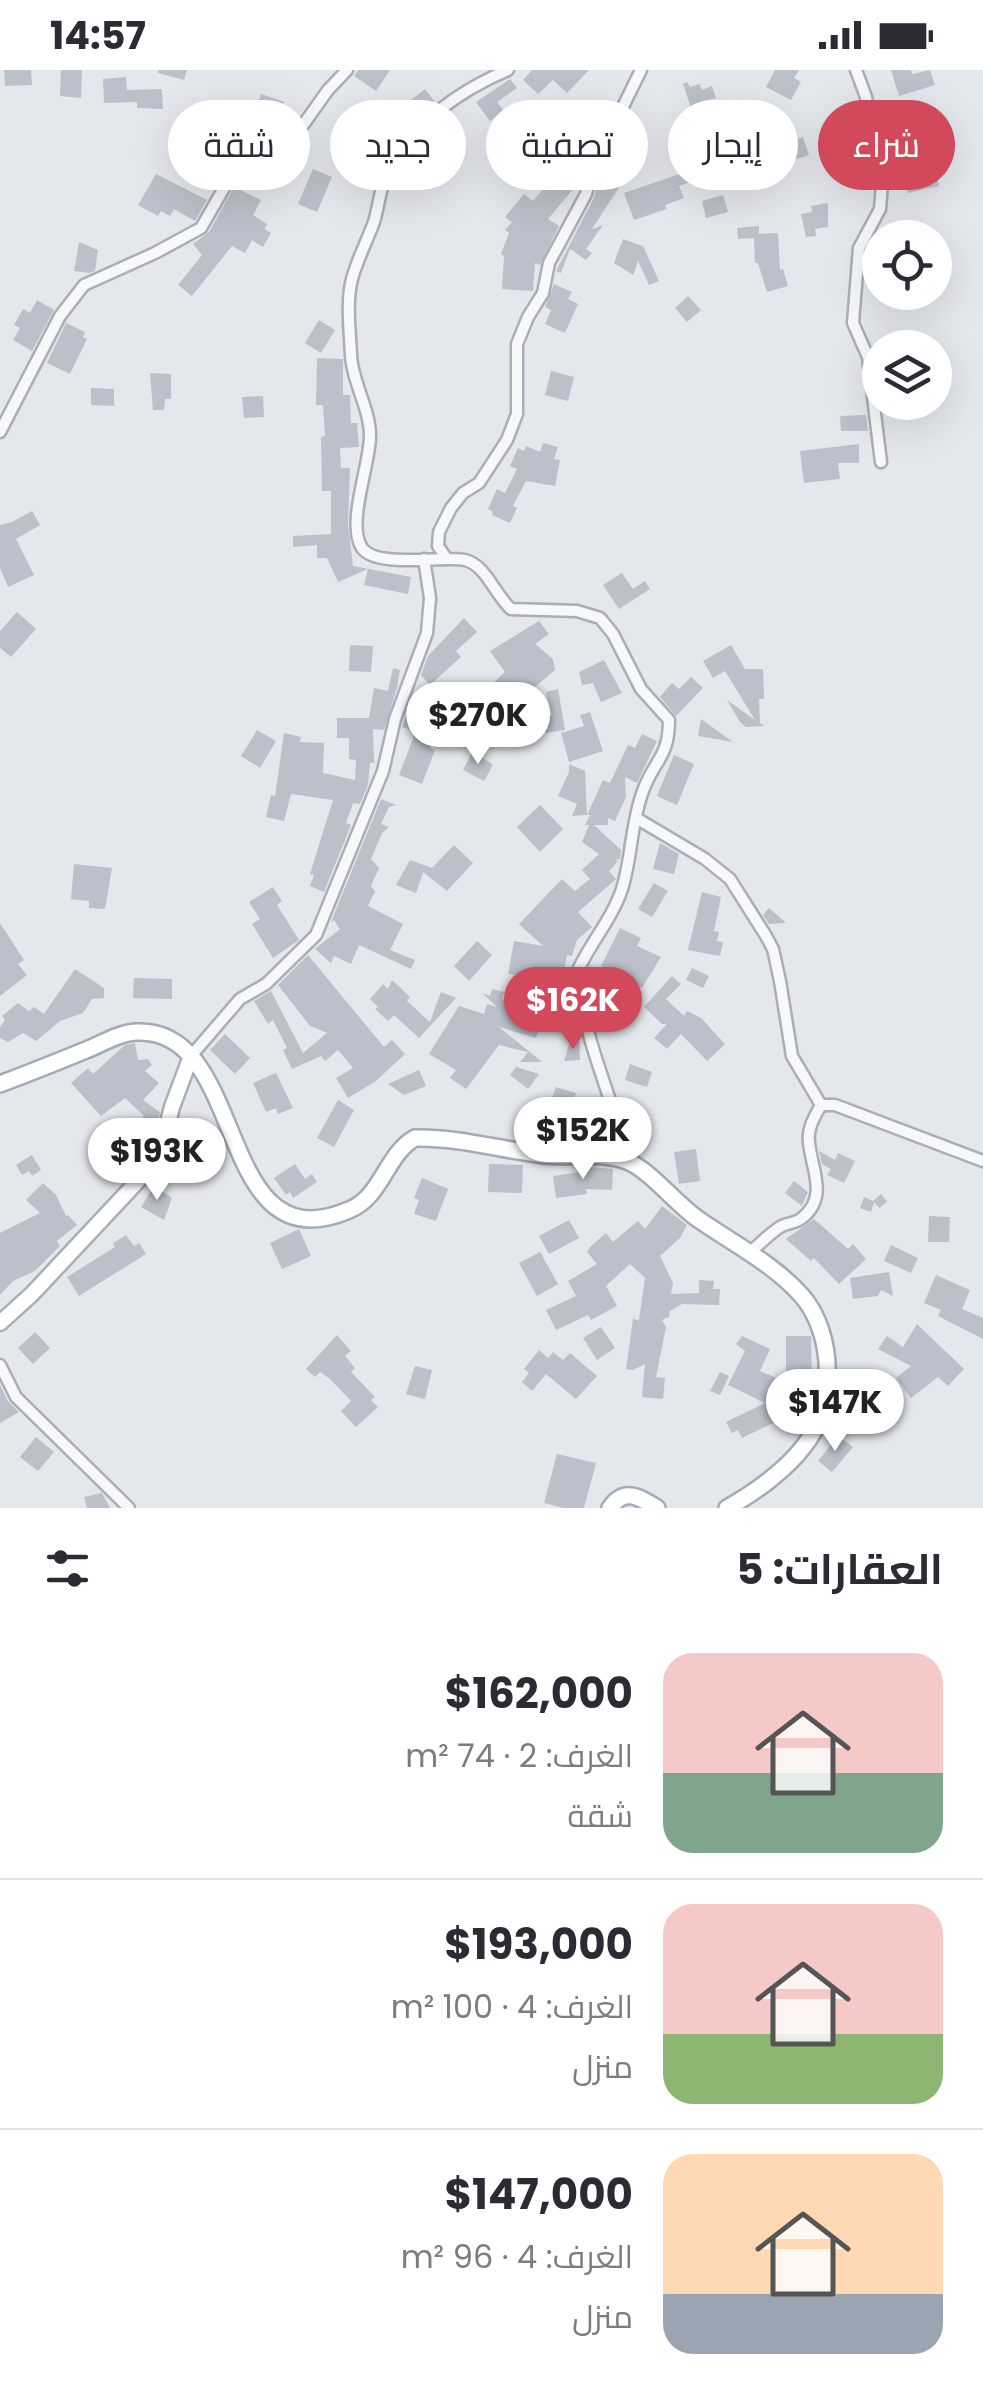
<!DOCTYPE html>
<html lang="ar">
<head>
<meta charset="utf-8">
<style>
  body { margin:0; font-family:Poppins,Cairo,sans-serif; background:#f2f2f3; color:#2b2b33; direction:rtl; height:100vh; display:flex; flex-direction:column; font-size:38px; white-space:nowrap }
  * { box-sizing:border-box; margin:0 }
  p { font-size:32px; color:#7c7c81 }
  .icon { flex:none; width:55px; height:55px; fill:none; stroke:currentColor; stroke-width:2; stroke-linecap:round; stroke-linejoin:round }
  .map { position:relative; height:1438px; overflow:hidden; direction:ltr }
  .drawer { display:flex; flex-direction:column; background:#fff; flex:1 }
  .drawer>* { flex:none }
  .guide { position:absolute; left:30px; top:30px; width:925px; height:90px; direction:rtl; display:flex; gap:20px }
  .fabs { position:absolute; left:862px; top:150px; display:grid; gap:20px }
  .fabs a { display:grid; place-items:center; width:90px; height:90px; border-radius:50%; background:#fff; box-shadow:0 10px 40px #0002; font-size:50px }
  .price { position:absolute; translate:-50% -85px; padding:0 22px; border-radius:35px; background:#fff; color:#222; font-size:32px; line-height:65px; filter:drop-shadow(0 2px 5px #0008) }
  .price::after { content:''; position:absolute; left:50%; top:60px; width:30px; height:22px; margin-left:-15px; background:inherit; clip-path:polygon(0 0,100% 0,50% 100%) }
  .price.current { background:#d1495b; color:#fff }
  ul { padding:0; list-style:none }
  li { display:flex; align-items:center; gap:30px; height:250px; padding:0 40px }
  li+li { border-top:2px solid #e1e1e2 }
  li span { display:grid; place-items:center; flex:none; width:280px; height:200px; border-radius:30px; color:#555 }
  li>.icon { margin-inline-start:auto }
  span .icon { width:120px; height:120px; fill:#fffc; stroke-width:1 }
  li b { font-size:42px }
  h2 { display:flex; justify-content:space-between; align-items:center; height:120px; padding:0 40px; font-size:42px }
  .pill { padding:0 35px; border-radius:45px; background:#fff; box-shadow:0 10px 40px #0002; font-size:35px; line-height:90px }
  .pill.current { background:#d1495b; color:#fff }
  .status { display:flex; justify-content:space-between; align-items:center; height:70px; padding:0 50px; background:#fff; direction:ltr }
  .status svg { height:28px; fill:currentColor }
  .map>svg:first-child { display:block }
  .building { fill:#bbc0ca }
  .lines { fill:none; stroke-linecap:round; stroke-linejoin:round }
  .street-casing { stroke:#a9aeb7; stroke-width:15 }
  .secondary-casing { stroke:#a9aeb7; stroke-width:19 }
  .primary-casing { stroke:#a3abb8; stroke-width:20 }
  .street { stroke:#f7f8fa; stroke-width:10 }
  .secondary { stroke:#fff; stroke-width:14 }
  .primary { stroke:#fff; stroke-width:15 }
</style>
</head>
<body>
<div class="status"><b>14:57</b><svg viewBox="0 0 49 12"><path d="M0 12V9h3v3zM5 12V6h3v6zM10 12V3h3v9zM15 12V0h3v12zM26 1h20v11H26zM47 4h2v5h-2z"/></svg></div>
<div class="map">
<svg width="983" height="1438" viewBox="0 0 983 1438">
  <rect width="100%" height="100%" fill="#e4e7ec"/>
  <!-- building -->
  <path class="building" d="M4,0H31L32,15L5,16Z
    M61,0H82L81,28L60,26Z
    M158,0H187L184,10L158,3Z
    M358,0H390L376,21L354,6Z
    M532,0H589L567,23L553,10L538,24L523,10Z
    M775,0H799L794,8L801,12L791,30L766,17Z
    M891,0H911L912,4L930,0L935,15L899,26Z
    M126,7L127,20L162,19L163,39L137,38V32L104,33L103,9Z
    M510,9L517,18L497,32L504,41L490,51L476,32Z
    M687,12L690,17L700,14L702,20L712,16L716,28L699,33L714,59L692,72L682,54L694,47L683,14Z
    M425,19L435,32L418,47L407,33Z
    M261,24L284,32L272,67L263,64L261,68L248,63Z
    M905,56L913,85L931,81L939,116L908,123L896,78L889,80L883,62Z
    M388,57L401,65L382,95L369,86Z
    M445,59L464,75L442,102L423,92L429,77Z
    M803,67L809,85L780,94L774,76Z
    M617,69L642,82L592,159L603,155L586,179L592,183L586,190L570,179L561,203L556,201L594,128L599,105Z
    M281,92L288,109L260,119L255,106Z
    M313,99L332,107L317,142L298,134Z
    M686,102L690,112L679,116L684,128L665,135L667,139L634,150L624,123Z
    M156,104L207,130L195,151L174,139L170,146L161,141L158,146L138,135Z
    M556,104L574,118L548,149L559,156L540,195L535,193L533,221L502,219L504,186L501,184L509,163L505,160L512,152L505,147L524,124L533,131Z
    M234,117L261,130L253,145L267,154L265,159L271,163L263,177L252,170L245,183L232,176L192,226L178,215L202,185L193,174L209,162Z
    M723,125L728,142L706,148L702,131Z
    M828,133V157L815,159L816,166L806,167L801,144L812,142L811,136Z
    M759,156V164L778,163L780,200L783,199L788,216L767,222L758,193H755L754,168L738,169L737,158Z
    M623,169L643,176L659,211L649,215L638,191L633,205L614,193Z
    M79,172L98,180L95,201L89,203L74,201Z
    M554,214L572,222L568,229L578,234L565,263L545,254L551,240L545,237Z
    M688,226L701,240L687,252L675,238Z
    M37,230L54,240L32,281L13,270L20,258L14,255L23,239L30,243Z
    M319,250L335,260L321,283L305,273Z
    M66,253L85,262L83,267L87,269L70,304L47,293Z
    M317,288L343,289V325H350L351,353H357L359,377L340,378L341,398H350L348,455L353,496L411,507L408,524L364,515L368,499L338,512L327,488H317V475L293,477V466L331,464V421H322L321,367L325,366L323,335H316Z
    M551,301L574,307L568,331L545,325Z
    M150,303L171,304V329H165L164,340H153Z
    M91,318L114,319V336L91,335Z
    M263,326L264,347L244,348L242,327Z
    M866,345L868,361H841L840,346Z
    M543,373L558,377L554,389L560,390L555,416L526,411L513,436L517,438L510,453L492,445L493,442L488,439L497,419L505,423L517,399L510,396L518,378L524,381L526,376L540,382Z
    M859,374V393H838L840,409L804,413L800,381Z
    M32,441L40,455L16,469L34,505L8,517L0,498V455L12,452Z
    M622,503L633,519L645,511L650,519L619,539L603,515Z
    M17,542L36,559L11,587L0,578V561Z
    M464,548L477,562L456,581L461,587L430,615L421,605L428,586Z
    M539,551L549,564L535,574L553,589L555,600L510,638L489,617L505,602L490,581Z
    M350,575L373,576L371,602L349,601Z
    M731,575L745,599H763L764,629H759L760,653L764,656L746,657L740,652L727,630L755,650L725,601L713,608L703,591Z
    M604,590L622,623L601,632L593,613L582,615L579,602Z
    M393,598L400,600L397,618L384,660L373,659L374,693H370L368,715L360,734L353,733L346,753L351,755L324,822L310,816L314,805L310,804L333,730L291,724L284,751L266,747L271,725L275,726L284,663L301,667L300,672L324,673L323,703L355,710L356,690L349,689V668H337V648H369L374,618L388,621Z
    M691,607L703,618L676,646L660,627L672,613L679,619Z
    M558,619L565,660L538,664L535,648L552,645L546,622Z
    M411,632L437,636L432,652L437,654L430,678L435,680L422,714L399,705L416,661L402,657Z
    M590,642L603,681L569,692L561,663L584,656L580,645Z
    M701,649L733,672L698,666Z
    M257,660L276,671L260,698L241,686Z
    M642,664L657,671L637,713L625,707L626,727L615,751L608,748V755H594L621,780L620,789L615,790L618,791L609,801L616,809L578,842L592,857L577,870L572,886L567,885L562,913L508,904L514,871L543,876L519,854L562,809L575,821L590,809L582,800L599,784L582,772L589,755H585L590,745H587L603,710L610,713L628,675L635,678Z
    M473,681L493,695L484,711L463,700Z
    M674,685L694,694L677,735L657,726Z
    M569,694L585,701L587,745L572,746L577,734L558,726L569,702Z
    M381,729L396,735L389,737L381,754L389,757L382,763L371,789L379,798L371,816L375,821L368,836L403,854L390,880L415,890L411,899L359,875L351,894L334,886L331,893L315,879L340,859L334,850L331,852Z
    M540,735L563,759L540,782L517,757Z
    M660,773L679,784L674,804L653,799Z
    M454,775L473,793L447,821L423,802L416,823L396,815L410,790L432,798Z
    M74,794L112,798L105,839L89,838V831L71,829Z
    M654,813L668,821L652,847L638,839Z
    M273,817L282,831L277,835L299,870L273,888L252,854L260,849L249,832Z
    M702,822L721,827L714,861L719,862L717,871L723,872L720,886L688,880Z
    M769,838L786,853L769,854L763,845Z
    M0,853L24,890L18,894L27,905L0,926Z
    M620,858L641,868L637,876L661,887L642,918L601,896Z
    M477,871L492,885L469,911L454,896Z
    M308,885L384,977L392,970L405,984L376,1011L348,1028L336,1008L353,998L338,980L325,991L321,986L292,999L283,980L287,978L273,950L268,954L254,931L271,921L303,983L327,963L310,956L278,915Z
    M692,898L709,906L703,918L686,910Z
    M75,899L104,918V928L92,929L83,943L60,951L36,971L23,963L8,972L0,968V957L5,950L2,946L18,933L29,941L34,937L44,944Z
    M672,906L681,914L666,929L684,946L687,941L701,948L725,974L707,991L681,964L667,979L654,968L667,954H662L644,937Z
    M134,908L172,909V929L133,928Z
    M392,910L410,927L407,931L430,952L441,922L456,928L419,968L394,945L388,951L375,939L378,937L370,929L383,914L388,919Z
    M492,919L504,922L502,929L522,935L524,920L566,932L558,962L539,957L536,968L499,957L542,992H520L528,982L499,975L466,1019L450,1008L456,1000L429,984L459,936L484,944L487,934L497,937L482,923L490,926Z
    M635,923V931L620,957L601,958L595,935L611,934V924Z
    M225,964L250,988L235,1004L210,980Z
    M570,971H579L580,990L564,991Z
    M135,973L138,990L148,989L152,995L145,1001L159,1013L143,1030L160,1042L154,1063L148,1071L151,1074L146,1085L126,1069L144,1046L125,1028L101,1046L71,1013L88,998L93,1004L125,975Z
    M630,994L652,1002L647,1017L625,1010Z
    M516,997L539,1004L528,1019L510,1005Z
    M419,1000L426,1016L404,1025L388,1014Z
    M276,1003L293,1038L278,1044L276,1038L266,1042L253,1013Z
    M556,1017L576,1023L567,1047L548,1041Z
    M338,1030L354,1040L334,1077L317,1068Z
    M696,1079L700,1111L679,1114L674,1082Z
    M819,1081L835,1090L838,1083L855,1091L844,1113L827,1105L831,1099L822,1094Z
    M32,1085L41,1100L32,1106L29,1101L22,1105L16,1095Z
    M295,1094L305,1109L312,1104L317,1112L293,1128L290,1122L286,1125L274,1108Z
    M489,1094L523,1095L522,1123L488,1122Z
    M588,1097L613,1099L612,1120L586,1119L587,1124L556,1128L553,1106L588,1101Z
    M422,1108L448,1119L436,1151L414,1144L419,1130L414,1128Z
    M794,1111L808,1122L802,1136L785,1123Z
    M43,1113L56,1125L66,1146L68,1145L77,1155L57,1171L60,1176L35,1201L13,1211L0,1225V1163L40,1143L26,1130Z
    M154,1116L172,1128L164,1150L141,1137Z
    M881,1124L887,1132L879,1138L874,1132L871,1142L860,1138L864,1127L873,1131Z
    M662,1136L687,1155L680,1168L660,1186L673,1213L671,1224L699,1223V1210L714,1211L713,1219H720L719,1235L682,1234L670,1241L669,1247L662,1250L666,1257L656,1307L665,1308L663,1329L642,1327L645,1294L633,1300L626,1299L633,1249L639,1250L645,1208L630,1194L606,1216L617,1236L591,1250L588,1245L556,1260L546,1240L576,1226L568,1211L597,1194L587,1182L590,1177L606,1163L613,1172L638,1151L645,1159Z
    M929,1146L950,1147L949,1172H928Z
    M814,1149L848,1179L853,1174L866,1189L839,1214L814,1188L811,1191L786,1169Z
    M569,1150L579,1168L549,1184L539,1166Z
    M299,1159L311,1186L282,1199L270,1173Z
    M126,1165L134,1176L139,1173L146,1184L79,1226L67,1207L115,1177L113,1173Z
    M891,1175L918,1188L911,1203L884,1191Z
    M540,1182L558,1214L537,1226L519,1193Z
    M889,1202L893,1226L881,1220L878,1226L853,1229L850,1208Z
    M936,1205L970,1220L962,1239L983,1248V1269L938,1246L941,1240L924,1233Z
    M917,1254L964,1299L948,1316L938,1307L911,1328L896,1308L911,1296L878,1279L887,1266L903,1277Z
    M601,1257L615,1278L597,1290L583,1268Z
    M35,1262L50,1278L33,1294L18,1278Z
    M337,1265L351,1281L345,1286L355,1298L351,1302L375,1327L371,1330L378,1337L356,1357L341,1341L351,1331L330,1309L320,1302L315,1307L306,1299Z
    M742,1266L770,1279L760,1301L786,1312V1266H811L812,1323L794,1355L777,1351L742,1368L738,1360L732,1363L726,1352L765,1333L728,1315L745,1281L736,1274Z
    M539,1280L548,1288L553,1282L563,1290L570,1283L597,1306L576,1329L546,1304L532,1321L522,1312L529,1303L524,1299Z
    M415,1296L432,1300L425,1329L406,1324Z
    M720,1302L729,1306L720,1325L710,1321Z
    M0,1315L8,1331L19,1342L0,1353Z
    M862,1324L869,1332L854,1346L846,1339Z
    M838,1366L853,1377L832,1402L818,1391Z
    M36,1367L54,1382L38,1401L20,1387Z
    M557,1384L596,1393L584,1438H564L544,1433Z
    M102,1423L110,1438H87L84,1427Z"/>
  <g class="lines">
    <defs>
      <path id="street" d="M508,0C461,20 411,54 388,101C380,116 379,136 374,152C367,171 357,190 352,209C346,231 350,262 351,285C352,312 370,338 370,366C370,395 346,454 362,478C377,499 442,485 465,490C486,495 495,525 511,539L577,541L600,548L613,564L641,619L669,650C669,688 654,690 643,721C631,752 632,787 622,819C612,849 591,872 578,900C581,968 614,1026 627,1091
        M856,0L866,27L882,115L880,139L859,178L853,253L868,287L881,392
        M0,362L60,246L84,215L155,183L201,158L228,111L286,79L328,20L347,0
        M447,489L438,476L439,462L451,438L463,423L479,413L507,370L517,344V274L528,247L543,223L549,193L586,124L591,102L641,0
        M636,748L705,789L730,809L766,866L773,879L780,911L792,986L821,1035
        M191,986L240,929L266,914L316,865L383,701L395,649L427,563L430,528L424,489
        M749,1183C759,1175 769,1164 780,1157C786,1153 797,1153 802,1148C829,1127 811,1098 809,1072C807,1058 815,1046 821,1035H835L983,1091
        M0,1295L16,1327L129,1438"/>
      <path id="secondary" d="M0,1253L32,1224L151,1097L160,1083L172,1037L191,986"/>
      <path id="primary" d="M0,1014C29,1003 57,992 86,980C102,974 118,963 136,962C250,956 213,1198 349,1140C382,1127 386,1084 415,1068C458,1067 501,1080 544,1085C571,1088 600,1081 627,1091C650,1100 676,1134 698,1149C732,1173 774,1194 802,1226C835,1264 836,1337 804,1376C786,1400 753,1424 727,1438
        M610,1438C624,1417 639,1427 657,1438"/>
    </defs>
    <!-- street casing -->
    <use href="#street" class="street-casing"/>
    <!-- secondary casing -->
    <use href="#secondary" class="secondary-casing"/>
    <!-- primary casing -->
    <use href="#primary" class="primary-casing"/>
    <!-- street -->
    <use href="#street" class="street"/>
    <!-- secondary -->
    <use href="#secondary" class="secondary"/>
    <!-- primary -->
    <use href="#primary" class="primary"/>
  </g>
</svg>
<div class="fabs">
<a><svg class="icon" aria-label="locate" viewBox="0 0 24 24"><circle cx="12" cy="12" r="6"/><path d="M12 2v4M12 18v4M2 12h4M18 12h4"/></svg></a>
<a><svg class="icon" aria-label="layers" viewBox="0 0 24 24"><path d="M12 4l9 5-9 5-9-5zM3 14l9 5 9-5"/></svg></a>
</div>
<b class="price" style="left:478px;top:697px">$270K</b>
<b class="price current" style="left:573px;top:982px">$162K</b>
<b class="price" style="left:583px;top:1112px">$152K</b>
<b class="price" style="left:157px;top:1133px">$193K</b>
<b class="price" style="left:835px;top:1384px">$147K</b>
<div class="guide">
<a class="pill current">شراء</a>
<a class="pill">إيجار</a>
<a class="pill">تصفية</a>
<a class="pill">جديد</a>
<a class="pill">شقة</a>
</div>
</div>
<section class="drawer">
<h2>العقارات: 5<svg class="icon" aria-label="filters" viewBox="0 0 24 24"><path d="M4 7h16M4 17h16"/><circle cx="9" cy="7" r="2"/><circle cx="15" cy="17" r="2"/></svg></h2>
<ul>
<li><span style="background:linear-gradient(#f6c9c9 60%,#7fa58c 0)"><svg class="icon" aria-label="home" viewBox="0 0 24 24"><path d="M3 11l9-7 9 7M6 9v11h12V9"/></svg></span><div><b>$162,000</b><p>الغرف: 2 · 74 m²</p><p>شقة</p></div></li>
<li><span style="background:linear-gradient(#f6c9c9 65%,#8fb573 0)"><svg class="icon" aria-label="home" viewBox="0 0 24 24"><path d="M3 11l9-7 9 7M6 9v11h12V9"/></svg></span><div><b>$193,000</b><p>الغرف: 4 · 100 m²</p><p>منزل</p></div></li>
<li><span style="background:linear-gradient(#ffd9b3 70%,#9aa5b1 0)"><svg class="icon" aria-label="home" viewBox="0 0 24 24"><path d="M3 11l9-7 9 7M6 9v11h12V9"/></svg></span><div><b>$147,000</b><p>الغرف: 4 · 96 m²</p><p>منزل</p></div></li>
</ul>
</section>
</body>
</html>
